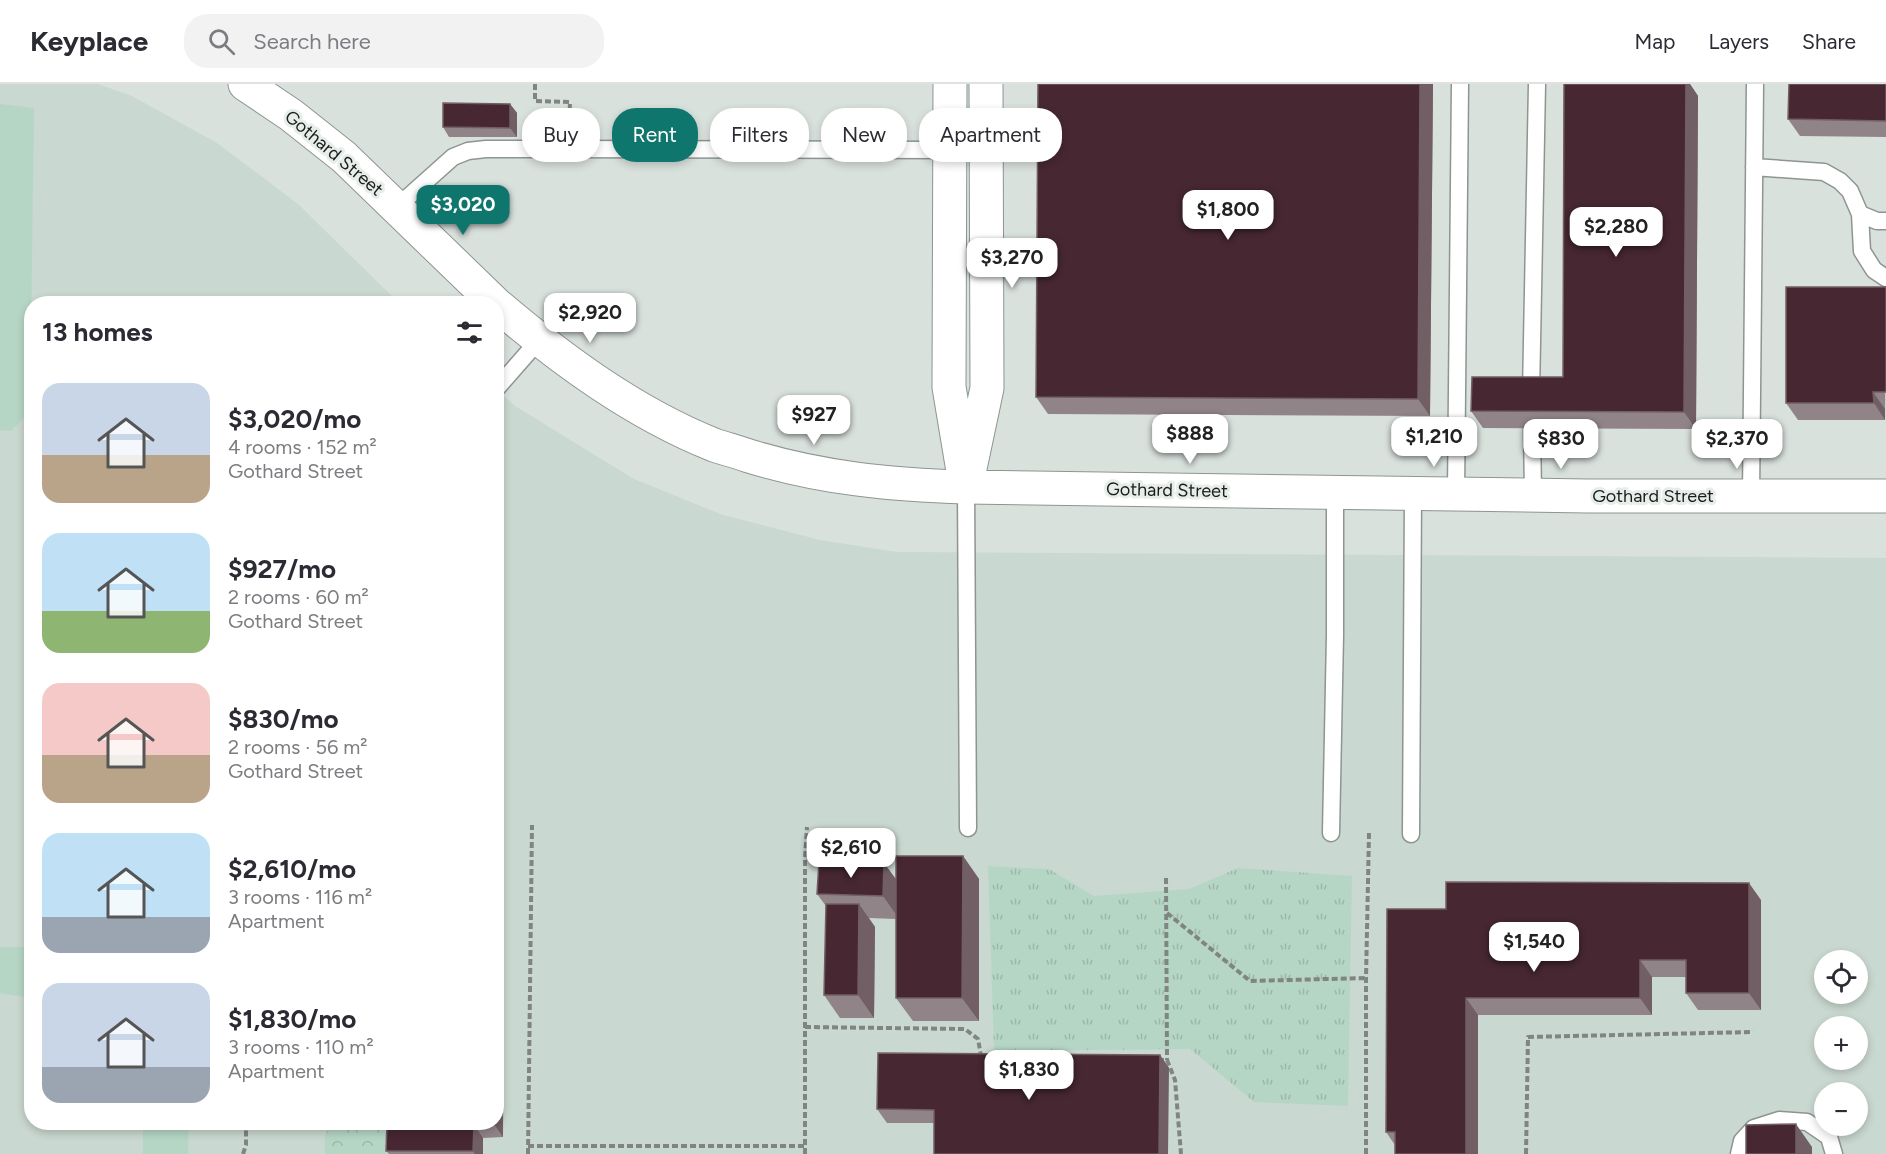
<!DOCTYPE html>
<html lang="en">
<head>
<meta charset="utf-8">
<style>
  body { margin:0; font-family:Figtree,sans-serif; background:#f2f2f3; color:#2b2b33; height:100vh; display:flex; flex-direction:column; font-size:22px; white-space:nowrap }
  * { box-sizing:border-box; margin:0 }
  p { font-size:20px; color:#7c7c81 }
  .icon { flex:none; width:33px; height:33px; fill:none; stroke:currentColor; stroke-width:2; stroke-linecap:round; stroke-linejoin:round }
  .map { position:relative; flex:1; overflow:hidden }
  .details { position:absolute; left:24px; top:212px; width:480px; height:834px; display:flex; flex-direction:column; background:#fff; border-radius:24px; box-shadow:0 3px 9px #0003 }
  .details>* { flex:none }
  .top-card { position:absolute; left:522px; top:24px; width:570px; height:54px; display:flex; gap:12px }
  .fabs { position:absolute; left:1814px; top:866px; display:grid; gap:12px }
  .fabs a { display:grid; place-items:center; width:54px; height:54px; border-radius:50%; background:#fff; box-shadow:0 3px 9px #0003; font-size:30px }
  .price { position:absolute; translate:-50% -51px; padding:0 14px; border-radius:12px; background:#fff; color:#222; font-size:20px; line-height:39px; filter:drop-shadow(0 2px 3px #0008) }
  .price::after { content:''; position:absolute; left:50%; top:36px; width:18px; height:14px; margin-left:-9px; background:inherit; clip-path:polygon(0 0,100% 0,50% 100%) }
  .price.selected { background:#0f766e; color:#fff }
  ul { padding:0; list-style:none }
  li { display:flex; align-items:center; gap:18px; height:150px; padding:0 18px }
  li span { display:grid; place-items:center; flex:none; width:168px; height:120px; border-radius:18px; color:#555 }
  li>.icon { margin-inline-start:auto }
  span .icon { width:72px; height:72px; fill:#fffc; stroke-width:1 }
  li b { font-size:26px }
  h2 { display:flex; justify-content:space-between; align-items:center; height:72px; padding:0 18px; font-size:26px }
  .chip { padding:0 21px; border-radius:24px; background:#fff; box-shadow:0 3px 9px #0003; font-size:21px; line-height:54px }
  .chip.selected { background:#0f766e; color:#fff }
  header { display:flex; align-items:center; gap:36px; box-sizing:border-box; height:84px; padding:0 30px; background:#fff; border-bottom:2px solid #e1e1e2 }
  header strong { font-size:28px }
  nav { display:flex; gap:33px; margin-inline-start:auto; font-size:21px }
  .search { width:420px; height:54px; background:#f2f2f3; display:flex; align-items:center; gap:15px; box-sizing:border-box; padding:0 21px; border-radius:24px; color:#7c7c81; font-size:22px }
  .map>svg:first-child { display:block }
  .built { fill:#c9d8d0; fill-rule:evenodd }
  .grass { fill:url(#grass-tufts) }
  .forest { fill:url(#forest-crowns) }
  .pitch { fill:#b6d6c5 }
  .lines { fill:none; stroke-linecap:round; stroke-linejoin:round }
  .service-casing { stroke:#8e9591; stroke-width:19 }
  .tertiary-casing { stroke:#8e9591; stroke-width:35 }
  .path { stroke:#808582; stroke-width:4; stroke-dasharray:6 3; stroke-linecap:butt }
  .service { stroke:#fff; stroke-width:16 }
  .tertiary { stroke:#fff; stroke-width:33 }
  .wall { fill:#908488 }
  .shaded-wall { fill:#725f65 }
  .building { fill:#462732; stroke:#725f65; stroke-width:1.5 }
  .labels { text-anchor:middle; stroke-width:6; stroke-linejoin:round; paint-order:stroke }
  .street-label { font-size:18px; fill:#1a1d1b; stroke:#e7eeea }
</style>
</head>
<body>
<header>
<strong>Keyplace</strong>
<div class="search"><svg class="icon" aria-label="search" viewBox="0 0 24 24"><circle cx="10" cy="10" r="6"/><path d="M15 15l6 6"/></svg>Search here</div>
<nav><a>Map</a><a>Layers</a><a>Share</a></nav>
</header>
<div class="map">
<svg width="1886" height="1070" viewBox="0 0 1886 1070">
  <defs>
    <pattern id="grass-tufts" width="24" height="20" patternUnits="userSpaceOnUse" patternTransform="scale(1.5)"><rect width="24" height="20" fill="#b6d6c5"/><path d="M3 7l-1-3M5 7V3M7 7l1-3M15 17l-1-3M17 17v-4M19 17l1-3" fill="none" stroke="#9cb7a9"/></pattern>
    <pattern id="forest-crowns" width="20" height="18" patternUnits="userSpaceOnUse" patternTransform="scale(1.5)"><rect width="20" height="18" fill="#b6d6c5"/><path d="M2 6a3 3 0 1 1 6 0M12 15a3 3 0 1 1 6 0" fill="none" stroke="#9cb7a9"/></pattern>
  </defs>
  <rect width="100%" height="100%" fill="#d9e1dd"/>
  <!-- built -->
  <path class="built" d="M0,0H98L132,12L217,59L298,120L399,219H32V1038H496L497,306L515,322L634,395L723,431L820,456L897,468L1886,474V1070H0ZM1824,876H1857V909H1824ZM1824,942H1857V975H1824ZM1824,1008H1857V1041H1824Z"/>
  <!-- grass -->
  <path class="grass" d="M988,782L1049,785L1094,812L1189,805L1238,784L1352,792L1348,1022L1254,1018L1190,965L994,967Z"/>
  <!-- forest -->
  <path class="forest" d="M335,1040C346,1040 377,1037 384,1045C388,1051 386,1063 386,1070H325C325,1058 322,1045 335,1040Z"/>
  <!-- pitch -->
  <path class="pitch" d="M0,20L34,24L30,328L11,347L0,346Z
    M0,863H31V914L0,909Z
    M143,1038H189L188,1070H143Z"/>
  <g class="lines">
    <defs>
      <path id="service" d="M1754,83L1824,88L1840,97L1850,107L1860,130L1862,167L1874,186L1886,194
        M397,123L453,73L468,67L486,65H547L951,66
        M1860,130L1877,137H1886
        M496,305L539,256
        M1531,310L1537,0
        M1532,344L1533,411
        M966,403L968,744
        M1456,409L1460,0
        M1751,412L1755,0
        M1331,749L1335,551V409
        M1411,750L1413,410
        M1739,1070L1742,1057L1754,1044L1779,1036L1807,1038L1829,1053L1834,1070"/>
      <path id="tertiary" d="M245,0L291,31L344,73L495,219
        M950,0L949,303L963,387
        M496,220C562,276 634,329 714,361C726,365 738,368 749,372C821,394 891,401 966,403L1588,412H1886
        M966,403L987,304L986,0"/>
    </defs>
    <!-- service casing -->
    <use href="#service" class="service-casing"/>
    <!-- tertiary casing -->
    <use href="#tertiary" class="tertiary-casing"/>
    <!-- path -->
    <path class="path" d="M535,0V17L570,18L569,43
      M1166,794L1167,976
      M1167,829L1250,897L1366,894
      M805,943L965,945L978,955L981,972
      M1158,976H1167L1175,996L1181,1070
      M528,1062H805
      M243,1070L246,1061V1038
      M528,1070L532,741
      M805,1070V774L807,743
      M1366,1070V894L1369,749
      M1526,1070L1528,953L1753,948"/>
    <!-- service -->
    <use href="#service" class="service"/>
    <!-- tertiary -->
    <use href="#tertiary" class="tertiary"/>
  </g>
  <!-- wall -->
  <path class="wall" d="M1038,0H1433L1430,332L1048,330L1036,313Z
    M1564,0H1690L1698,12L1696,345L1483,344L1471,327L1563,293Z
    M1886,0V53L1800,52L1788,35Z
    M510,20L517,29V53H449L443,43Z
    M1886,203L1885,336H1798L1786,319Z
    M963,772L979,795V937H913L896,914V835L869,834L875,843L874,934H840L824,911L826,822L817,810L884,779L896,796Z
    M496,787L504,799L503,1053L483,1054V1070H389L386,1067L387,1038H496Z
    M1761,816V926H1698L1686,909V893H1652V931H1478V1070H1395V1061L1386,1048L1446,825Z
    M1160,971L1169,984L934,1039H887L877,1025Z"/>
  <!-- shaded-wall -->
  <path class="shaded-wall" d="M1420,0H1433L1430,332L1418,315Z
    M1686,0H1690L1698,12L1696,345L1684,328Z
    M510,20L517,29V53L510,44Z
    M1873,308L1885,325V336L1874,319Z
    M963,772L979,795V937L962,914Z
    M884,779L901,802L900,836L883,812Z
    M496,787L504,799L503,1053L494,1040V1038H496Z
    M1749,799L1761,816V926L1749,909Z
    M859,820L875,843L874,934L858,911Z
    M1640,876L1652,893V931L1640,914Z
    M1466,914L1478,931V1070H1466Z
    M1160,971L1169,984L1168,1070H1159Z
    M1796,1040L1812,1063V1070H1796Z
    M474,1041L483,1054V1070H475L473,1067Z"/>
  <!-- building -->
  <path class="building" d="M1038,0H1420L1418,315L1036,313Z
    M1564,0H1686L1684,328L1471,327L1472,293H1563Z
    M1789,0H1886V37L1788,35Z
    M443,19L510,20V44L443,43Z
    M1786,203H1886V308H1873L1874,319H1786Z
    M896,772H963L962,914H896Z
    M819,777L884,779L883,812L817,810Z
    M1446,798L1749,799V909H1686V876H1640V914H1466V1070H1395V1048H1386L1387,825H1446Z
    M826,820H859L858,911H824Z
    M878,969L1160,971L1159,1070H934V1026L877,1025Z
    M387,1038H494V1040L474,1041L473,1067H386Z
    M1796,1040V1070H1746V1041Z"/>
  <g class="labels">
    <!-- street labels -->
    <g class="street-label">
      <text transform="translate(334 69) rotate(40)" y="6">Gothard Street</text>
      <text transform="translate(1167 406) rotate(1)" y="6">Gothard Street</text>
      <text x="1653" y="418">Gothard Street</text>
    </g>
  </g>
</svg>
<div class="fabs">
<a><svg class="icon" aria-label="locate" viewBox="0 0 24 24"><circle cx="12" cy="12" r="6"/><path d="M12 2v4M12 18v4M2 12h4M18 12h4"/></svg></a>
<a>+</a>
<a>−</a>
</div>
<b class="price selected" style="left:463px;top:152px">$3,020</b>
<b class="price" style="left:1228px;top:157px">$1,800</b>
<b class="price" style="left:1616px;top:174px">$2,280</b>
<b class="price" style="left:1012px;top:205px">$3,270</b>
<b class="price" style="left:590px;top:260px">$2,920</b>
<b class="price" style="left:814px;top:362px">$927</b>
<b class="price" style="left:1190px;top:381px">$888</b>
<b class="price" style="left:1434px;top:384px">$1,210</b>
<b class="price" style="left:1561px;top:386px">$830</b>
<b class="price" style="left:1737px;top:386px">$2,370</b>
<b class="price" style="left:851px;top:795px">$2,610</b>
<b class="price" style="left:1534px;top:889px">$1,540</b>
<b class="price" style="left:1029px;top:1017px">$1,830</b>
<div class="top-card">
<a class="chip">Buy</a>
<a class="chip selected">Rent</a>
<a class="chip">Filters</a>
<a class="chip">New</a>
<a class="chip">Apartment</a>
</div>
<section class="details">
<h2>13 homes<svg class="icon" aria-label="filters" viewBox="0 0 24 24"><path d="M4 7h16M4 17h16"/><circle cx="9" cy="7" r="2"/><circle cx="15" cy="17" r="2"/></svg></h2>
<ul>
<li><span style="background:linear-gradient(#c9d6e8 60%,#b9a48a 0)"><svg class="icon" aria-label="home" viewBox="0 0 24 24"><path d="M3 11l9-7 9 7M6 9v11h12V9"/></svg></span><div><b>$3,020/mo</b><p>4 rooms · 152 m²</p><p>Gothard Street</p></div></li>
<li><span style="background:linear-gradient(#bfe0f5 65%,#8fb573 0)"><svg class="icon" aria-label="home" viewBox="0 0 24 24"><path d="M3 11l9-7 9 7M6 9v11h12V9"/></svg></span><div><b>$927/mo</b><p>2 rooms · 60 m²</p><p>Gothard Street</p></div></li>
<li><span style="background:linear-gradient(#f6c9c9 60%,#b9a48a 0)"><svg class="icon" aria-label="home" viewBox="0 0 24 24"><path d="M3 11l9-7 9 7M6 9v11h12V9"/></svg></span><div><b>$830/mo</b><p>2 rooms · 56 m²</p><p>Gothard Street</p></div></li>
<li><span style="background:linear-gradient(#bfe0f5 70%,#9aa5b1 0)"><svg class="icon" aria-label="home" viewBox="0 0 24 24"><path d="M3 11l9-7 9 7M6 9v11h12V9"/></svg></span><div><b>$2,610/mo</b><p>3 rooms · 116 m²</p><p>Apartment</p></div></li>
<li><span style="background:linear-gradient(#c9d6e8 70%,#9aa5b1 0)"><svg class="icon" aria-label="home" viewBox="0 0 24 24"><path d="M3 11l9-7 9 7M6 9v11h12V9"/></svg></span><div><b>$1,830/mo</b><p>3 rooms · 110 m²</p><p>Apartment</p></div></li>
</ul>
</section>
</div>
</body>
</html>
